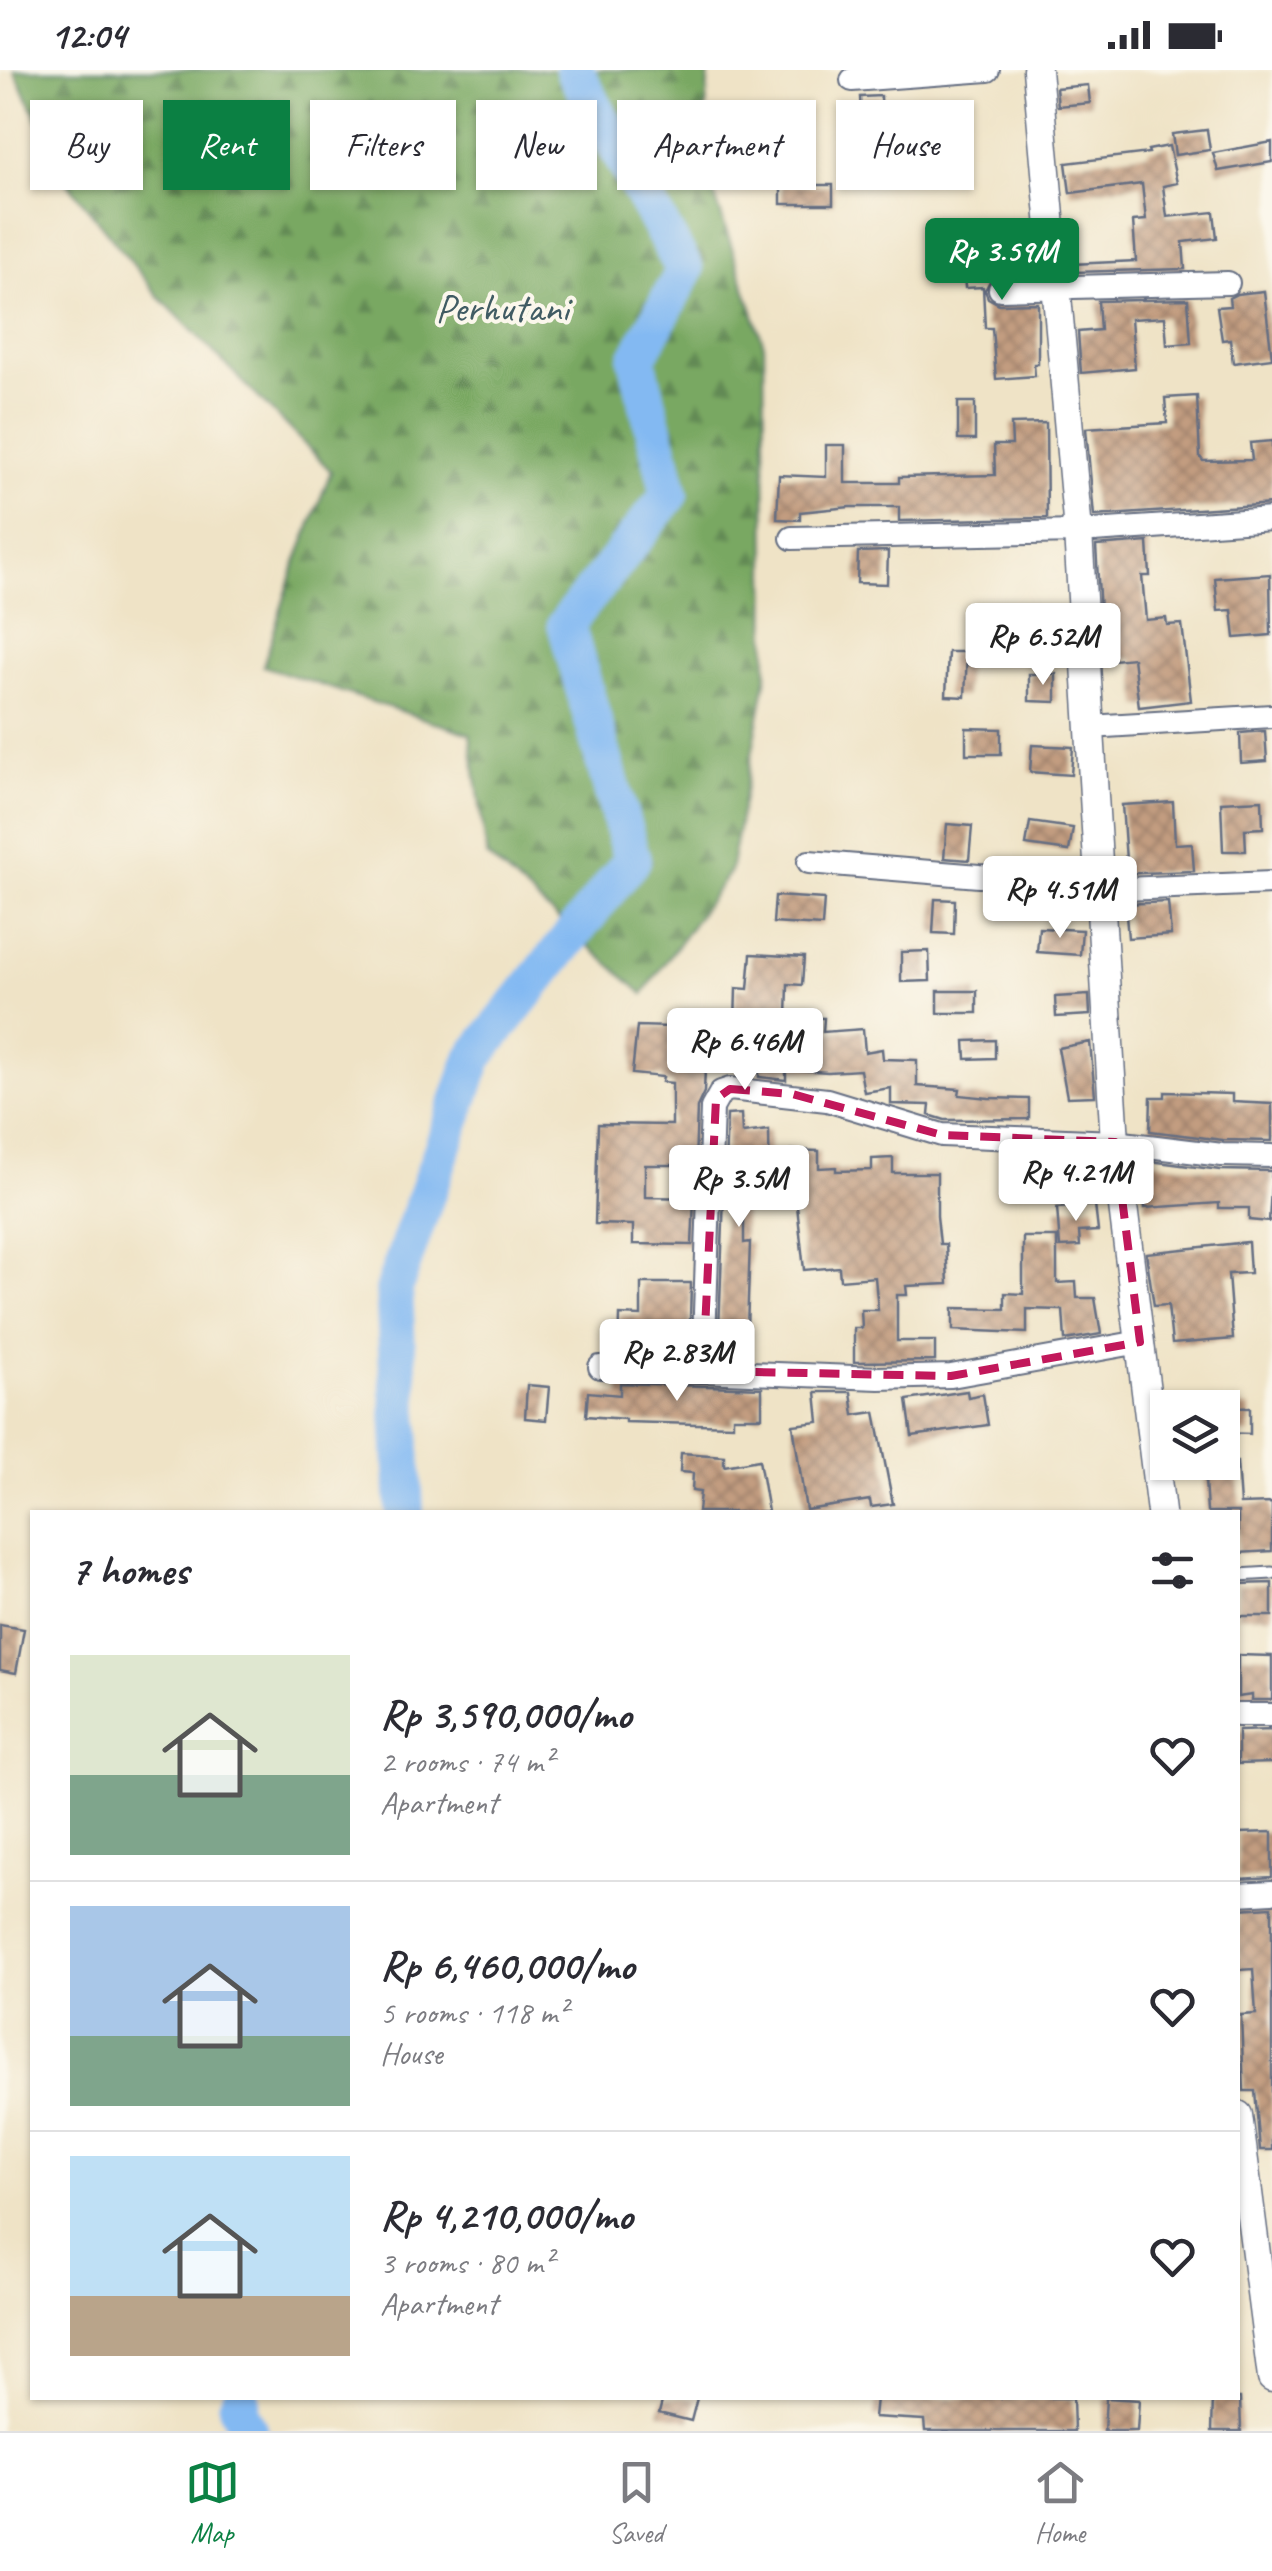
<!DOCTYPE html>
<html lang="en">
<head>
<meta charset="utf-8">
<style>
  body { margin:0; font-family:Caveat,sans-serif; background:#f7f7f7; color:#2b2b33; height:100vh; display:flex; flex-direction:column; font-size:38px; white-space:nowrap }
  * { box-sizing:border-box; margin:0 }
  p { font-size:32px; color:#7c7c81 }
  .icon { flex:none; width:55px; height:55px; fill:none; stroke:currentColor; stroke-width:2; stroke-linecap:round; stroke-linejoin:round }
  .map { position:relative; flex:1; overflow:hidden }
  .side { position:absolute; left:30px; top:1440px; width:1210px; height:890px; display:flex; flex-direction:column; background:#fff; border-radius:0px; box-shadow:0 2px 8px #0004 }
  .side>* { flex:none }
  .top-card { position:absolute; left:30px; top:30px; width:1212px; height:90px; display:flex; gap:20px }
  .buttons { position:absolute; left:1150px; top:1320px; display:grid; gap:20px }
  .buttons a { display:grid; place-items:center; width:90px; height:90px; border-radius:0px; background:#fff; box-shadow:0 2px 8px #0004; font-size:50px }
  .price { position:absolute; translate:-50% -85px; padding:0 22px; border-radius:10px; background:#fff; color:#222; font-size:32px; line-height:65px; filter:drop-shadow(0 2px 5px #0008) }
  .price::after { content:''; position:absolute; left:50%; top:60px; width:30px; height:22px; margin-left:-15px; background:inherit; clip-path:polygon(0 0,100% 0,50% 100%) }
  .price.selected { background:#0b8043; color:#fff }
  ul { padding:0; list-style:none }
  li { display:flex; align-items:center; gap:30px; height:250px; padding:0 40px }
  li+li { border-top:2px solid #e1e1e2 }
  li span { display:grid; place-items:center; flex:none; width:280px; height:200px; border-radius:0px; color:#555 }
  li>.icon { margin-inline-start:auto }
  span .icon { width:120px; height:120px; fill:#fffc; stroke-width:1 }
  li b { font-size:42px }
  h2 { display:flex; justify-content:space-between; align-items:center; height:120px; padding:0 40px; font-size:42px }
  .chip { padding:0 35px; border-radius:0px; background:#fff; box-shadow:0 2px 8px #0004; font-size:35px; line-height:90px }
  .chip.selected { background:#0b8043; color:#fff }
  .status { display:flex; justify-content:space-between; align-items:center; height:70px; padding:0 50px; background:#fff; direction:ltr }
  .status svg { height:28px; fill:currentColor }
  .dock { display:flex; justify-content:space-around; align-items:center; height:140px; border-top:2px solid #e1e1e2; background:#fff; font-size:28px; color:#7c7c81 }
  .dock a { display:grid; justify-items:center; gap:5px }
  .dock .selected { color:#0b8043 }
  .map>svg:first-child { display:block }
  .forest { fill:url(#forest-firs); stroke:#4a6c60; stroke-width:2.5 }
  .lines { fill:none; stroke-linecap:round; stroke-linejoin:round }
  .river { stroke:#83b9f2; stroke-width:38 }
  .building { fill:url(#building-cross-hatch) }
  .service-casing { stroke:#656e82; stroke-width:15 }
  .minor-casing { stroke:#656e82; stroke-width:26 }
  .tertiary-casing { stroke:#656e82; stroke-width:31 }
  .service { stroke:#fff; stroke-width:11 }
  .minor { stroke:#fff; stroke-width:22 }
  .tertiary { stroke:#fff; stroke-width:28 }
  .marked { fill:none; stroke:#c2185b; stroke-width:8; stroke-dasharray:20 12; stroke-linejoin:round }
  .labels { text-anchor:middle; stroke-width:8; stroke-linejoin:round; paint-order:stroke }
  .park-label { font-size:40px; fill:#405b63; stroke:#fbf7ec }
</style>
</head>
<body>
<div class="status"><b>12:04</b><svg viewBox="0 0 49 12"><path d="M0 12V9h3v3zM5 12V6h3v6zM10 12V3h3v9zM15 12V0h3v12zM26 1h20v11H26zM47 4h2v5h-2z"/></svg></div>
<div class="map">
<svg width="1272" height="2361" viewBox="0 0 1272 2361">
  <defs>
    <pattern id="forest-firs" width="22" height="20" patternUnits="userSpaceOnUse" patternTransform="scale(2.5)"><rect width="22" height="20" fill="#79a862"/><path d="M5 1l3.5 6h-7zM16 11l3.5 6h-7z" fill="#628954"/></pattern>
    <pattern id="building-cross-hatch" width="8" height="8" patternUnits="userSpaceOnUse" patternTransform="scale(2.5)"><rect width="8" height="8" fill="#c39d80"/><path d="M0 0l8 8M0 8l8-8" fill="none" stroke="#9e806c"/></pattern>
  </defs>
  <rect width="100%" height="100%" fill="#fbf7ec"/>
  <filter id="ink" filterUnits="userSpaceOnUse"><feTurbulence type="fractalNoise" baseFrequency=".01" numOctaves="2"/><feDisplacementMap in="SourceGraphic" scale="20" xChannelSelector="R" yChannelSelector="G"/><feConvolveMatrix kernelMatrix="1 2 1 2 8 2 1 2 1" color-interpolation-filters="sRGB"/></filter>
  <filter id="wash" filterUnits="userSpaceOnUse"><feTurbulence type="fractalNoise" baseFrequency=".0048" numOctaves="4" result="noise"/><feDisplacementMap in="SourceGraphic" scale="40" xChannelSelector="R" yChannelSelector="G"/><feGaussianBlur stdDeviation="2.25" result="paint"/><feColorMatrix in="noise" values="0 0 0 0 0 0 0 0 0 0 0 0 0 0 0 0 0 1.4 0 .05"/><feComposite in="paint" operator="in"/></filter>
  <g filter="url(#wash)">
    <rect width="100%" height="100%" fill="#efe3c6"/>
    <!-- forest -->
    <path class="forest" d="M14,0H709L702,87L764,275L767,605L730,801L643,924L487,786L470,664L263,596L294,498L331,401L159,227L68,113Z"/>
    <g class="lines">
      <!-- river -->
      <path class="river" d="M405,1442L394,1218L474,988L632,790L566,554L670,424L637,289L685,200L574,0
        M241,2328L237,2336L249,2361"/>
    </g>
    <g id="blocks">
      <!-- building -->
      <path class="building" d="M1088,15L1090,33L1058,36L1056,18Z
        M881,26L882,61L862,62L860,27Z
        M1207,60L1210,80L1175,85L1172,64Z
        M1272,72V92L1218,101L1213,83Z
        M1169,76L1177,113L1163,116L1167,147L1214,142L1217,168L1183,172L1185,199L1072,202V194L1136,191L1133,151L1146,150L1142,114L1070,123L1066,93L1149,83L1148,80Z
        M781,115H833V134H781Z
        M1012,161L1014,198L1028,197L1029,203L993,206L985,220L988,228L999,234L1038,233V294H1034L1035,306L996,309L992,258H985L983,217L965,218L961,163Z
        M1264,221L1272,288L1233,293L1230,269L1222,270L1217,237L1230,236L1229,228L1237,224Z
        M1188,229L1191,273L1167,275L1165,247L1131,249L1135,298L1081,303L1078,262L1100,260L1098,231Z
        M1197,326L1200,387L1203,391L1252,390L1250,373L1272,371V434L1094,446L1086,358L1167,353L1165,328Z
        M958,332H975V370H958Z
        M1046,353L1047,448L899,451V437H850L800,442V450L777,449L779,405L826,407V375H845V413H899V407L995,405L994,375H1012L1011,354Z
        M1148,472L1150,506H1142L1146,550L1166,548L1167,555L1182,554L1191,631L1139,637L1133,588L1103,591L1096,476Z
        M888,481L887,514L857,513L858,482Z
        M1270,504L1271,565L1235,568L1232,540L1218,541L1215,508Z
        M948,582H967L965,627L946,626Z
        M1029,604H1056V632L1029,631Z
        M966,658L1001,659V684H966Z
        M1265,661L1267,691L1241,693L1240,663Z
        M1032,675L1073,677L1071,705L1030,702Z
        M1262,730L1263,758L1245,759L1246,781H1223L1221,732Z
        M1173,732L1175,774L1192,773L1194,801L1116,804L1115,790H1126L1122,735Z
        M1030,752L1073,758L1069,781L1026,775Z
        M947,754L972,756L969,790L944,788Z
        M775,826L824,829L822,856L773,853Z
        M935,829L955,830L954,864L933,863Z
        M1168,832L1171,865L1128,868L1125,834Z
        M1039,858L1082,860L1080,885L1037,882Z
        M929,881L930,911L901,912V882Z
        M751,884L804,887L802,915L788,914L787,947L824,948L823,962L863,959L865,982L882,979L883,989L917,990V1016L960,1019L959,1025L989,1028L1029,1029V1049L945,1050L929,1045L930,1035L891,1034V1018L864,1022L860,1000L828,1002L786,999V1010L759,1007V997L705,998L704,1022L697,1037L695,1095H645V1127L694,1128L692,1175L633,1174V1155L595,1154L598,1054L672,1055V1013L662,1012L663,1007L632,1004L637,956L706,958V955L735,954L736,918L748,919Z
        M938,921H977V943H938Z
        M1089,925L1090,945L1056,947L1055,927Z
        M995,970V988L966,989L965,971Z
        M1090,972L1095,1026L1067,1027L1058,978Z
        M1165,1022L1232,1024V1032L1272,1034V1071L1223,1070L1150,1061L1151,1027H1165Z
        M741,1044L742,1063L769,1060L770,1127L744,1131V1173L750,1172L746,1288L718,1287L727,1045Z
        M791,1080L819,1081V1098L836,1097V1101L872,1100V1089L893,1088V1103H937V1146L940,1174H946L948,1214L906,1216L907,1225H897V1271H935V1291L854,1292V1258H862L861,1240H878L875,1207L840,1210L839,1197L804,1200Z
        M1142,1090L1220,1100L1272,1101L1269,1152L1249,1150V1138H1219V1133L1145,1138Z
        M1095,1135L1098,1161L1079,1162L1080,1176L1060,1177L1057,1138Z
        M1023,1167H1057V1213L1076,1212L1077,1228H1095L1101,1264L1065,1270L1063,1240L1027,1239V1263L953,1260V1238L1005,1239V1223L1023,1224Z
        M1248,1172L1250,1203L1228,1204L1233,1269L1172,1274L1168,1235L1154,1236L1146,1183Z
        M641,1213H691L689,1285L619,1283L620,1245L641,1246Z
        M620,1313L762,1318V1347H733V1355L625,1352V1349L586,1346L588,1322L620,1325Z
        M527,1315L549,1317L546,1350L525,1348Z
        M967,1321L968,1327L983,1324L988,1355L912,1366L907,1330Z
        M816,1322H851L854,1345L875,1342L893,1434L871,1437L870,1430L806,1440L793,1355L819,1352Z
        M1222,1337L1250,1338V1364L1222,1363Z
        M681,1383L724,1386V1396L759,1390L768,1442H698L700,1422L692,1421L693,1403L680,1402Z
        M1204,1392H1237L1240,1434L1272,1433V1481L1238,1483V1442H1207Z
        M1272,1513V1546H1238V1514Z
        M0,1555L24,1559L16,1603L0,1600Z
        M1238,1585L1272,1586V1630H1252V1625L1238,1627Z
        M1272,1660V1693L1238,1694V1661Z
        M1272,1762V1807L1238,1809V1763Z
        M1272,1837V2080H1260L1255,2021H1244L1241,1945L1256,1944L1253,1899L1239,1900L1238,1839Z
        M663,2328H697L691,2351L659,2343Z
        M876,2328H1073L1074,2361H925L924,2350L874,2347Z
        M1106,2328L1139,2330L1137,2361H1104Z
        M1213,2328H1240L1241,2361H1212Z"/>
    </g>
  </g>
  <g filter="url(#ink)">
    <use href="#blocks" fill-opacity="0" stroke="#656e82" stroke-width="2.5"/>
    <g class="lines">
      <defs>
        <path id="service" d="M1238,1505L1272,1503"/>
        <path id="minor" d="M852,10L988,0
          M1000,219L1228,213
          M792,468L1078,462L1272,449
          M1089,657L1272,646
          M809,792L979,806L1098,808
          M1099,820L1272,813
          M600,1297L879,1308L951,1306L1140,1272
          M703,1301L712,1038L721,1022L730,1019L827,1030L942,1065L1115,1072L1222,1085L1272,1086
          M1238,1645H1272
          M1238,1824L1272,1822"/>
        <path id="tertiary" d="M1037,0L1078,462L1115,1072L1161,1442
          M1238,2045L1272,2308"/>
      </defs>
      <!-- service casing -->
      <use href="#service" class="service-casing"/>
      <!-- minor casing -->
      <use href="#minor" class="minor-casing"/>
      <!-- tertiary casing -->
      <use href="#tertiary" class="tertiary-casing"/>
      <!-- service -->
      <use href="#service" class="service"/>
      <!-- minor -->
      <use href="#minor" class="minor"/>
      <!-- tertiary -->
      <use href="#tertiary" class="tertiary"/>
    </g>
  </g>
  <!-- marked area -->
  <path class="marked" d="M730,1019L792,1024L942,1065L1115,1072L1140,1272L951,1306L703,1301L716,1029Z"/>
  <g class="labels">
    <!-- park labels -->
    <g class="park-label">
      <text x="502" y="251">Perhutani</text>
    </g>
  </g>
</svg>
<div class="buttons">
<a><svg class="icon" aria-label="layers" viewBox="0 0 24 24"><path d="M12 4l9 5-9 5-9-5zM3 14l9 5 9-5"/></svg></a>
</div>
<b class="price selected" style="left:1002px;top:233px">Rp 3.59M</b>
<b class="price" style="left:1043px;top:618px">Rp 6.52M</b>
<b class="price" style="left:1060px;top:871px">Rp 4.51M</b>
<b class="price" style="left:745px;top:1023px">Rp 6.46M</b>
<b class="price" style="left:1076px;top:1154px">Rp 4.21M</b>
<b class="price" style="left:739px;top:1160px">Rp 3.5M</b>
<b class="price" style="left:677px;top:1334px">Rp 2.83M</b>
<div class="top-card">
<a class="chip">Buy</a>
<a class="chip selected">Rent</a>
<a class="chip">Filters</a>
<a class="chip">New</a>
<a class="chip">Apartment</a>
<a class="chip">House</a>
</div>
<section class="side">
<h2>7 homes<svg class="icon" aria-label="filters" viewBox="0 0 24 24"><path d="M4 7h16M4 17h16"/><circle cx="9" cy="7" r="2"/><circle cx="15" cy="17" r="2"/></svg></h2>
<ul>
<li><span style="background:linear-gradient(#dfe7d0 60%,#7fa58c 0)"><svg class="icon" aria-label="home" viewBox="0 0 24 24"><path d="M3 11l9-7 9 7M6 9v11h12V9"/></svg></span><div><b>Rp 3,590,000/mo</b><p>2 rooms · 74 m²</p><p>Apartment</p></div><svg class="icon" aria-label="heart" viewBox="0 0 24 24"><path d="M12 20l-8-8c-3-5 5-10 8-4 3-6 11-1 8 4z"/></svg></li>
<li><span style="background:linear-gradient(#a9c7e8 65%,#7fa58c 0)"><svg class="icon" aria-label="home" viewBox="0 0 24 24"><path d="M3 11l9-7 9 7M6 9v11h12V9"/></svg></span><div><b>Rp 6,460,000/mo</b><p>5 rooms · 118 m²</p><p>House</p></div><svg class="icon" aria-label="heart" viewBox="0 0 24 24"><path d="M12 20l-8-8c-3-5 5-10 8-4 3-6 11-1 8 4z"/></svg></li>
<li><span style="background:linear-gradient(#bfe0f5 70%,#b9a48a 0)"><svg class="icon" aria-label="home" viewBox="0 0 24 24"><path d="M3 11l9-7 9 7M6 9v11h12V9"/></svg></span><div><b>Rp 4,210,000/mo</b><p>3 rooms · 80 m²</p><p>Apartment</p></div><svg class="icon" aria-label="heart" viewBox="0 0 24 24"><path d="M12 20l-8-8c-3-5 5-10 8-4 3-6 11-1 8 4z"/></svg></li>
</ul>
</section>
</div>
<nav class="dock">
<a class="selected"><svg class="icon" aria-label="map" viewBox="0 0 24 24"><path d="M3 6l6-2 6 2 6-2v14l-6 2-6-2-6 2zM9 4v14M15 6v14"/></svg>Map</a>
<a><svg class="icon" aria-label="saved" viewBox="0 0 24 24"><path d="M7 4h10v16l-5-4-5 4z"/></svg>Saved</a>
<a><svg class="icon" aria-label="home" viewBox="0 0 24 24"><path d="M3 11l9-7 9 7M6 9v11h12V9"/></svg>Home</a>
</nav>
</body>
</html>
